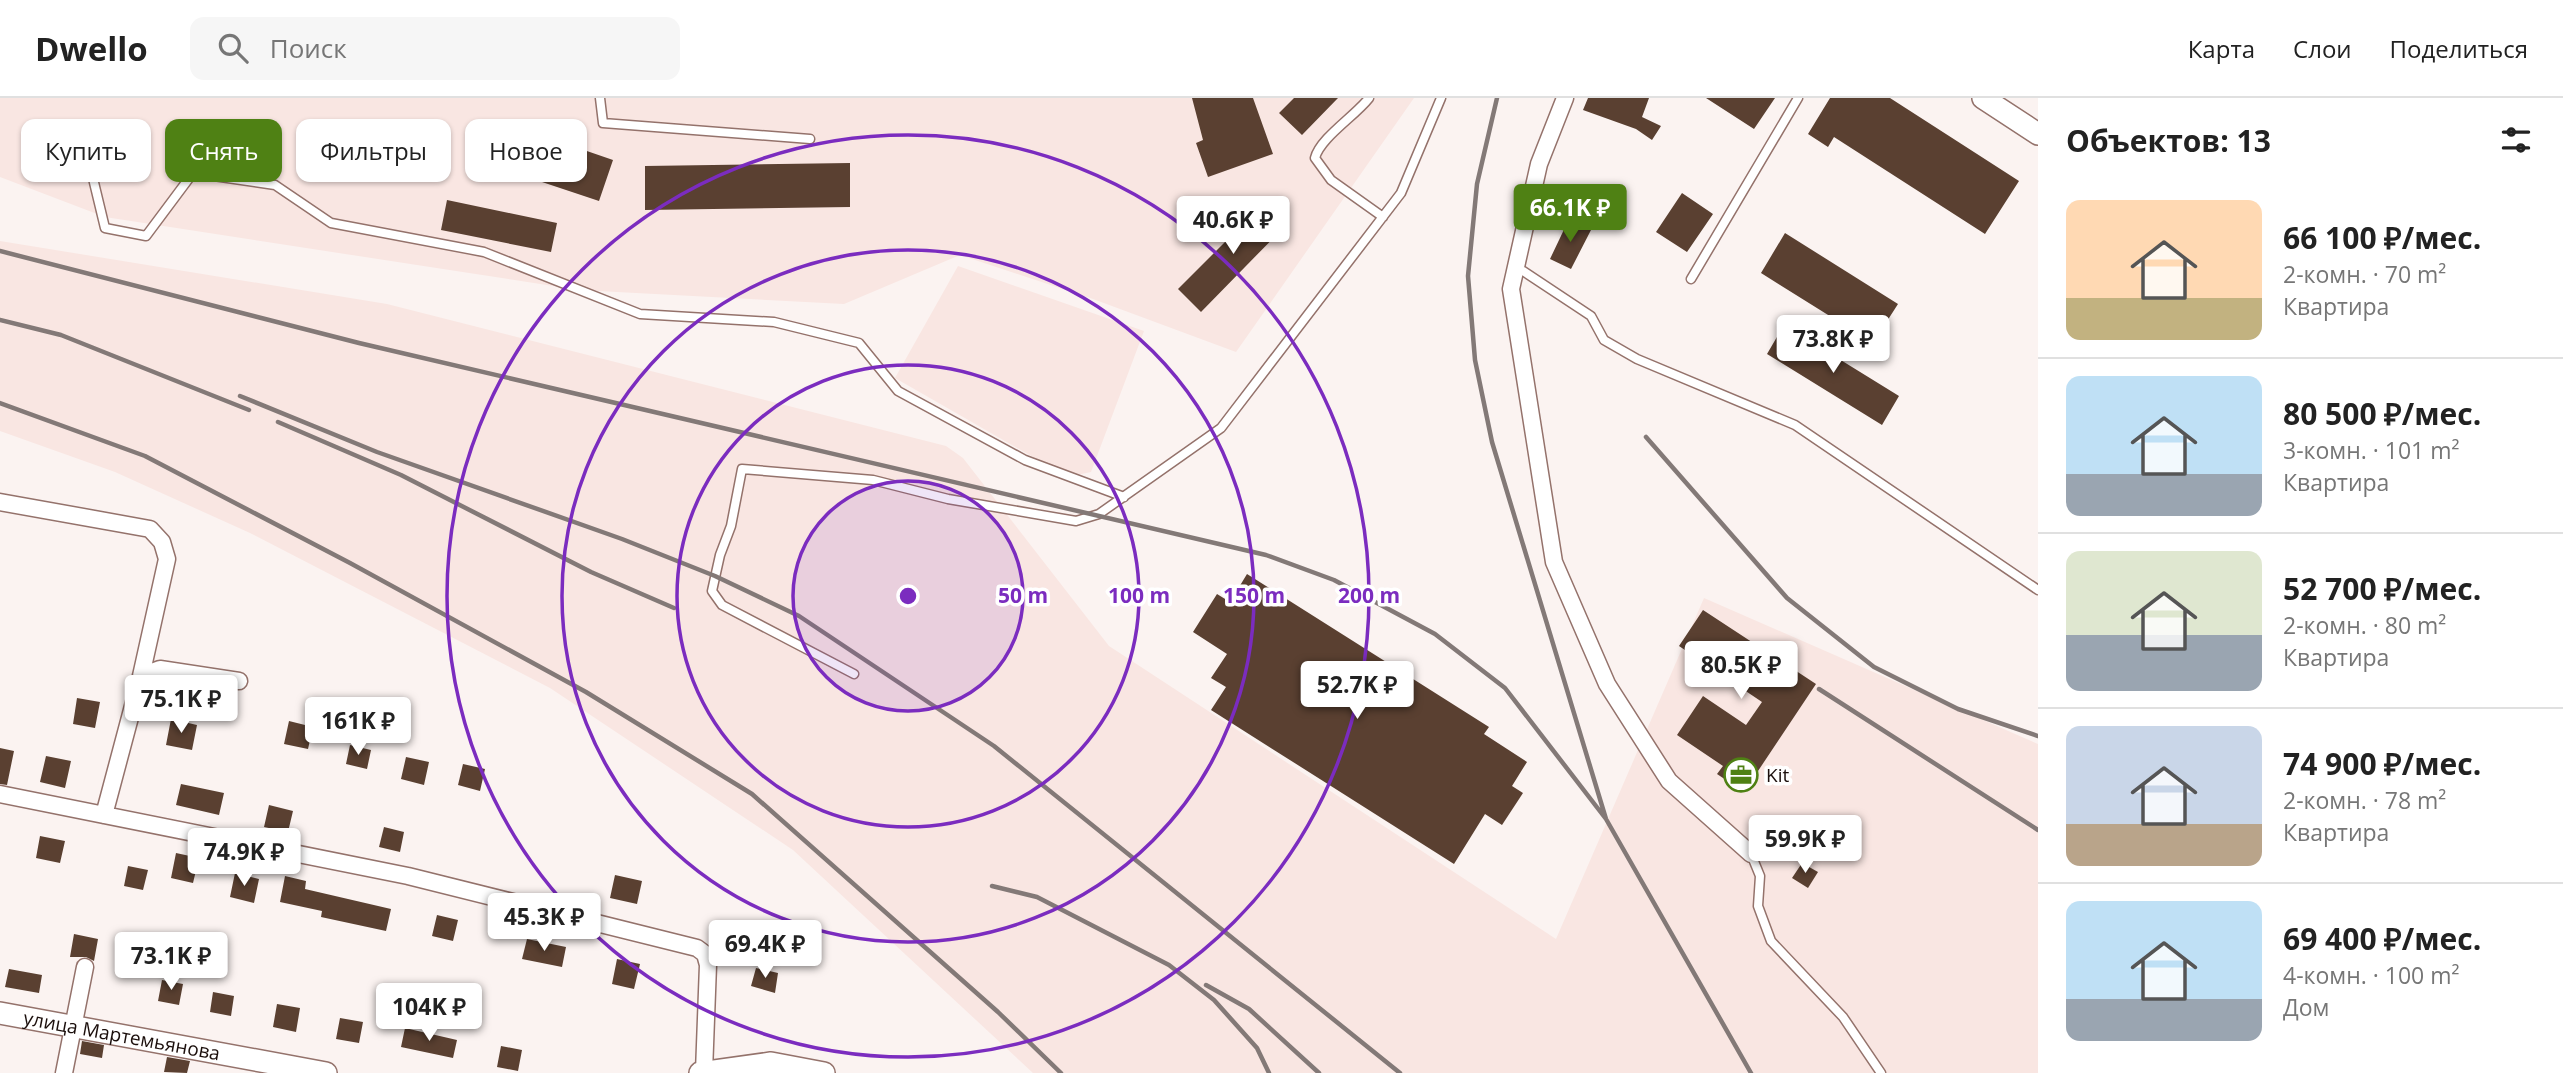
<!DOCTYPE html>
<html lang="ru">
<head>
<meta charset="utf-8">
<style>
  body { margin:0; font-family:"Open Sans",sans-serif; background:#f6f6f6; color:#222; height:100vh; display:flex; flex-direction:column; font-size:26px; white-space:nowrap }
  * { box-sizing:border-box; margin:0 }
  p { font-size:23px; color:#767676 }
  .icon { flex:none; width:38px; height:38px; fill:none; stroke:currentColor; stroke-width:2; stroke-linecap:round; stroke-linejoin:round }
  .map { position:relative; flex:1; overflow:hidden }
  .side { display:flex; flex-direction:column; background:#fff; width:525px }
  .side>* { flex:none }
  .top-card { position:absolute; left:21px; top:21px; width:665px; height:63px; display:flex; gap:14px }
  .price { position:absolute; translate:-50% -60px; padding:0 16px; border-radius:7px; background:#fff; color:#222; font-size:23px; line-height:46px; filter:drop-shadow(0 2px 4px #0008) }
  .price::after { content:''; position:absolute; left:50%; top:42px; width:21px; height:16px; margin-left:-10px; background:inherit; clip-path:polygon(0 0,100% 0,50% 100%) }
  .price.selected { background:#4f8114; color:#fff }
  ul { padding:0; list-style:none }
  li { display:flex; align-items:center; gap:21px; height:175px; padding:0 28px }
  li+li { border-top:2px solid #e0e0e0 }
  li span { display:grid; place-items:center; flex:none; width:196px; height:140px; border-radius:14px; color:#555 }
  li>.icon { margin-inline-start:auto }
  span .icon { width:84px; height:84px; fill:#fffc; stroke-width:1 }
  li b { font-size:30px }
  h2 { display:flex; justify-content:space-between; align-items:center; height:84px; padding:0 28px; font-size:30px }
  .chip { padding:0 24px; border-radius:14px; background:#fff; box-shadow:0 2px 5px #0004; font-size:24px; line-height:63px }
  .chip.selected { background:#4f8114; color:#fff }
  header { display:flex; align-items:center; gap:42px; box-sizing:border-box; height:98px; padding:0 35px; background:#fff; border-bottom:2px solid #e0e0e0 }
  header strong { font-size:33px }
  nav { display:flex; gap:38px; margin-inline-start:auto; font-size:24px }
  .search { width:490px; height:63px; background:#f6f6f6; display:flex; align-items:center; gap:18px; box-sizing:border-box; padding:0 24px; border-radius:14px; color:#767676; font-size:26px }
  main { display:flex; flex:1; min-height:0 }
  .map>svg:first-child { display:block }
  .built { fill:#f9e6e2 }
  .building { fill:#5a4031 }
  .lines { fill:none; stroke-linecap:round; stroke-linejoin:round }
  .lane-casing { stroke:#94726b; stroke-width:11 }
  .street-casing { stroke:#94726b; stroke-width:19 }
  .secondary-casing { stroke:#94726b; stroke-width:24 }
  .lane { stroke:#fff; stroke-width:8 }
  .street { stroke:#fff; stroke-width:16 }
  .secondary { stroke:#fff; stroke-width:21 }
  .rail { stroke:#837977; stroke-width:4.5 }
  .ring { fill:none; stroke:#7b2cbf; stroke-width:3.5 }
  .labels { text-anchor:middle; stroke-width:7; stroke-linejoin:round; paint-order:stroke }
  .poi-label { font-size:19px; fill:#1b0f0c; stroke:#fff; text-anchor:start }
  .street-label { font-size:19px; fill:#1b0f0c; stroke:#fff }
  .centre { fill:#7b2cbf; stroke:#fff; stroke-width:3.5 }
  .ring-label { font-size:21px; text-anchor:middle; font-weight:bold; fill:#7b2cbf; stroke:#fff; stroke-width:7; stroke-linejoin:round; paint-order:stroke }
</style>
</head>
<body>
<header>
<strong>Dwello</strong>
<div class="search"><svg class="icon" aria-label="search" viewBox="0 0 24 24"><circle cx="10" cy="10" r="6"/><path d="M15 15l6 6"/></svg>Поиск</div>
<nav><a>Карта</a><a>Слои</a><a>Поделиться</a></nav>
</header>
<main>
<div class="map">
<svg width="2038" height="975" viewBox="0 0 2038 975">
  <rect width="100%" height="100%" fill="#fbf3f1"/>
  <!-- built -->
  <path class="built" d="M0,0H1414L1236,254L1093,201L960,157L844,206L579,192L105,119L0,79Z
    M0,143L387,206L946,348L963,360L1109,548L1556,841L1704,500L2038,646V975H1033L793,752L550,590L250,435L115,374L0,333Z
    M958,168L1144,233L1091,374L1068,379L895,280Z"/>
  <!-- building -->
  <path class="building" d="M1192,0H1253L1273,56L1208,79L1196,45L1203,42Z
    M1294,0H1338L1302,37L1279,15Z
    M1588,0H1649L1642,19L1661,28L1652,42L1636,31L1583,12Z
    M1706,0H1775L1754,31Z
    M1830,0H1890L2019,83L1985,136L1834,39L1828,49L1808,36Z
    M523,31L613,62L599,103L509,73Z
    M850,65V109L645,112V68Z
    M1682,95L1713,116L1687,154L1656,134Z
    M447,102L557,125L551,154L441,132Z
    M1267,102L1289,124L1201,214L1178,191Z
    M1569,121L1591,132L1571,171L1550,161Z
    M1785,135L1898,206L1873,245L1761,175Z
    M1784,227L1899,298L1882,327L1767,256Z
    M1247,476L1489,629L1484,636L1527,664L1512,688L1523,695L1502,727L1485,716L1454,766L1211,612L1226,589L1211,580L1227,556L1193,534L1217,496L1230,504Z
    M1703,512L1816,586L1744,694L1717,676L1723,668L1677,637L1703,598L1746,627L1762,604L1679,548Z
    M77,600L100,604L95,630L73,626Z
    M171,621L197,627L192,652L166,647Z
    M289,623L313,629L308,651L284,646Z
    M350,647L371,652L367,671L346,666Z
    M0,650L14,653L7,687L0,686Z
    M46,658L71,663L65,690L40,684Z
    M406,659L429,664L424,687L401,681Z
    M463,666L485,671L480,693L458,687Z
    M181,686L224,695L219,717L176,707Z
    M269,707L293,713L288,734L264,729Z
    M384,729L404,734L400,754L379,749Z
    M40,738L65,743L60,765L36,760Z
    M176,755L199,760L193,785L171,780Z
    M1802,765L1818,774L1808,790L1792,780Z
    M128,768L148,772L143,792L124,788Z
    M235,775L259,781L254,805L230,799Z
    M615,777L642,783L637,806L610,800Z
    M285,778L306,783L305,791L391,811L386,833L321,819L322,813L280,804Z
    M437,817L458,822L453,843L432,838Z
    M74,836L98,841L94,863L86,859H70Z
    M527,841L566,849L562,869L522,861Z
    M617,861L640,866L634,891L612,886Z
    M756,870L778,875L775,895L751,888Z
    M9,871L42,877L39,895L5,889Z
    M162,882L183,886L179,907L158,903Z
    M213,894L234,898L231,918L210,914Z
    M277,906L300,910L296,934L273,929Z
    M340,920L363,924L359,945L336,941Z
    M405,930L457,942L453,960L401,949Z
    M82,943L104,947L102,960L80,956Z
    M501,948L522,952L518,973L497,969Z
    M167,959L190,963L187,975L164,974Z"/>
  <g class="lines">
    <defs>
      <path id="lane" d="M600,0L603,25L810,41
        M1369,0C1355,18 1320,40 1315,60L1331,82L1383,119
        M32,56L91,72L105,130L146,138L193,75L275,87L331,125L484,154L640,216L774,224L859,245L898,293L1025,362L1124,399
        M1517,169L1591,218L1604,242L1637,261L1795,327L2038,492
        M1691,181L1798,0
        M854,576L722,507L712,493L720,457L731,428L742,371L873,382L948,401L1076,423L1099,416L1221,330L1401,95L1441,0
        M1751,756L1760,778L1758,808L1771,843L1843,919L1881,975"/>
      <path id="street" d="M1565,0L1539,66L1511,191L1554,464L1607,586L1669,683L1751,756
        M0,404L150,431L162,444L167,461L141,578L104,717
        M141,578L160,571L239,583
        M0,696L408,778L697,850L705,856L708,867L704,974
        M64,975L85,869"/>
      <g id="secondary">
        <path d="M1983,0L2038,36"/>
        <path id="s1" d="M0,915L326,975"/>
        <path d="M700,975L771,965L824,975"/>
      </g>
    </defs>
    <!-- lane casing -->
    <use href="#lane" class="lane-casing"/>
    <!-- street casing -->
    <use href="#street" class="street-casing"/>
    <!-- secondary casing -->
    <use href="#secondary" class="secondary-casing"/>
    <!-- lane -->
    <use href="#lane" class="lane"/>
    <!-- street -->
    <use href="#street" class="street"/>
    <!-- secondary -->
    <use href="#secondary" class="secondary"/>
    <!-- rail -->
    <path class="rail" d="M1497,0L1477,86L1468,178L1475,262L1492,344L1606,721L1751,975
      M0,153L359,245L1266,457L1334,482L1435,536L1505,590L1606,721
      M0,222L61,237L249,312
      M240,298L377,354L622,441L715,478L799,518L994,648L1400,975
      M0,305L145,358L350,465L586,594L752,696L998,914L1061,975
      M278,324L401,377L591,474L674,510
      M1646,339L1787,500L1874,569L1958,611L2038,638
      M1819,591L2038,732
      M992,788L1037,799L1169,867L1214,902L1257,950L1269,975
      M1206,887L1249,911L1319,975"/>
  </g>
  <!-- distance rings -->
  <circle cx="908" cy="498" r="115" fill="#7b2cbf" fill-opacity=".12"/>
  <g class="ring">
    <circle cx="908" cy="498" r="115"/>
    <circle cx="908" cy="498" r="231"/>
    <circle cx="908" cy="498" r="346"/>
    <circle cx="908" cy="498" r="461"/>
  </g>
  <!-- icons -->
  <defs>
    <symbol id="office-ring" viewBox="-11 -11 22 22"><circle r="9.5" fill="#fff" stroke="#4f8114" stroke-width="1.5"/><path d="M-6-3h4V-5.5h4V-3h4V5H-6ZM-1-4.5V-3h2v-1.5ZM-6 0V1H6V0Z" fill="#4f8114"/></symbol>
  </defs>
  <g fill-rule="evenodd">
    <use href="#office-ring" x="1722" y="658" width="38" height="38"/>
  </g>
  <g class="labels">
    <!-- poi labels -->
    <g class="poi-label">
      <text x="1766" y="684">Kit</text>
    </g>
    <!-- street labels -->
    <g class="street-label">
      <text dy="7" stroke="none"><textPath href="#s1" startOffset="124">улица Мартемьянова</textPath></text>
    </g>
  </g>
  <circle cx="908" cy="498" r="10" class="centre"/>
  <g class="ring-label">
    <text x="1023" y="505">50 m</text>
    <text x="1139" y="505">100 m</text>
    <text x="1254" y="505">150 m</text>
    <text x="1369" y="505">200 m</text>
  </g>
</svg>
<b class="price selected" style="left:1570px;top:146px">66.1K ₽</b>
<b class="price" style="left:1233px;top:158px">40.6K ₽</b>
<b class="price" style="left:1833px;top:277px">73.8K ₽</b>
<b class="price" style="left:1741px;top:603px">80.5K ₽</b>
<b class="price" style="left:1357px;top:623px">52.7K ₽</b>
<b class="price" style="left:181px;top:637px">75.1K ₽</b>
<b class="price" style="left:358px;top:659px">161K ₽</b>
<b class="price" style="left:1805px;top:777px">59.9K ₽</b>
<b class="price" style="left:244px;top:790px">74.9K ₽</b>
<b class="price" style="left:544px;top:855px">45.3K ₽</b>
<b class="price" style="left:765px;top:882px">69.4K ₽</b>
<b class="price" style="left:171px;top:894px">73.1K ₽</b>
<b class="price" style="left:429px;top:945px">104K ₽</b>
<div class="top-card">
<a class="chip">Купить</a>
<a class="chip selected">Снять</a>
<a class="chip">Фильтры</a>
<a class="chip">Новое</a>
</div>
</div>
<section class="side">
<h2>Объектов: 13<svg class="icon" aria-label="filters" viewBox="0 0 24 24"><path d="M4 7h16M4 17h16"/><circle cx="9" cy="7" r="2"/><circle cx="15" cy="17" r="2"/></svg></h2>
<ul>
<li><span style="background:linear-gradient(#ffd9b3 70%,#c2b280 0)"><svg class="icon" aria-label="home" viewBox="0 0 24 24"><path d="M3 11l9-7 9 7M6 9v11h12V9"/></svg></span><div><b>66 100 ₽/мес.</b><p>2-комн. · 70 m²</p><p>Квартира</p></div></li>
<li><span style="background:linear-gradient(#bfe0f5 70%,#9aa5b1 0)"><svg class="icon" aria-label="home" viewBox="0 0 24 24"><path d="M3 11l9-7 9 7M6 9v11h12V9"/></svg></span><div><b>80 500 ₽/мес.</b><p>3-комн. · 101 m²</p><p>Квартира</p></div></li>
<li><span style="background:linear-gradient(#dfe7d0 60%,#9aa5b1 0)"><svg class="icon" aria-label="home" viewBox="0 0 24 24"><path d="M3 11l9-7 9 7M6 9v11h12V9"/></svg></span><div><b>52 700 ₽/мес.</b><p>2-комн. · 80 m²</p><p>Квартира</p></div></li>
<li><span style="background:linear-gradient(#c9d6e8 70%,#b9a48a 0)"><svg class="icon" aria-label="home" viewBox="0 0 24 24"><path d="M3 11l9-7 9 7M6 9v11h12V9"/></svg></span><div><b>74 900 ₽/мес.</b><p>2-комн. · 78 m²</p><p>Квартира</p></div></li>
<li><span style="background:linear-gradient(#bfe0f5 70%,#9aa5b1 0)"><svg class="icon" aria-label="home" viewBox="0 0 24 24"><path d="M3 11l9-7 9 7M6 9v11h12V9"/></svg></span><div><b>69 400 ₽/мес.</b><p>4-комн. · 100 m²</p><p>Дом</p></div></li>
</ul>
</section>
</main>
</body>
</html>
